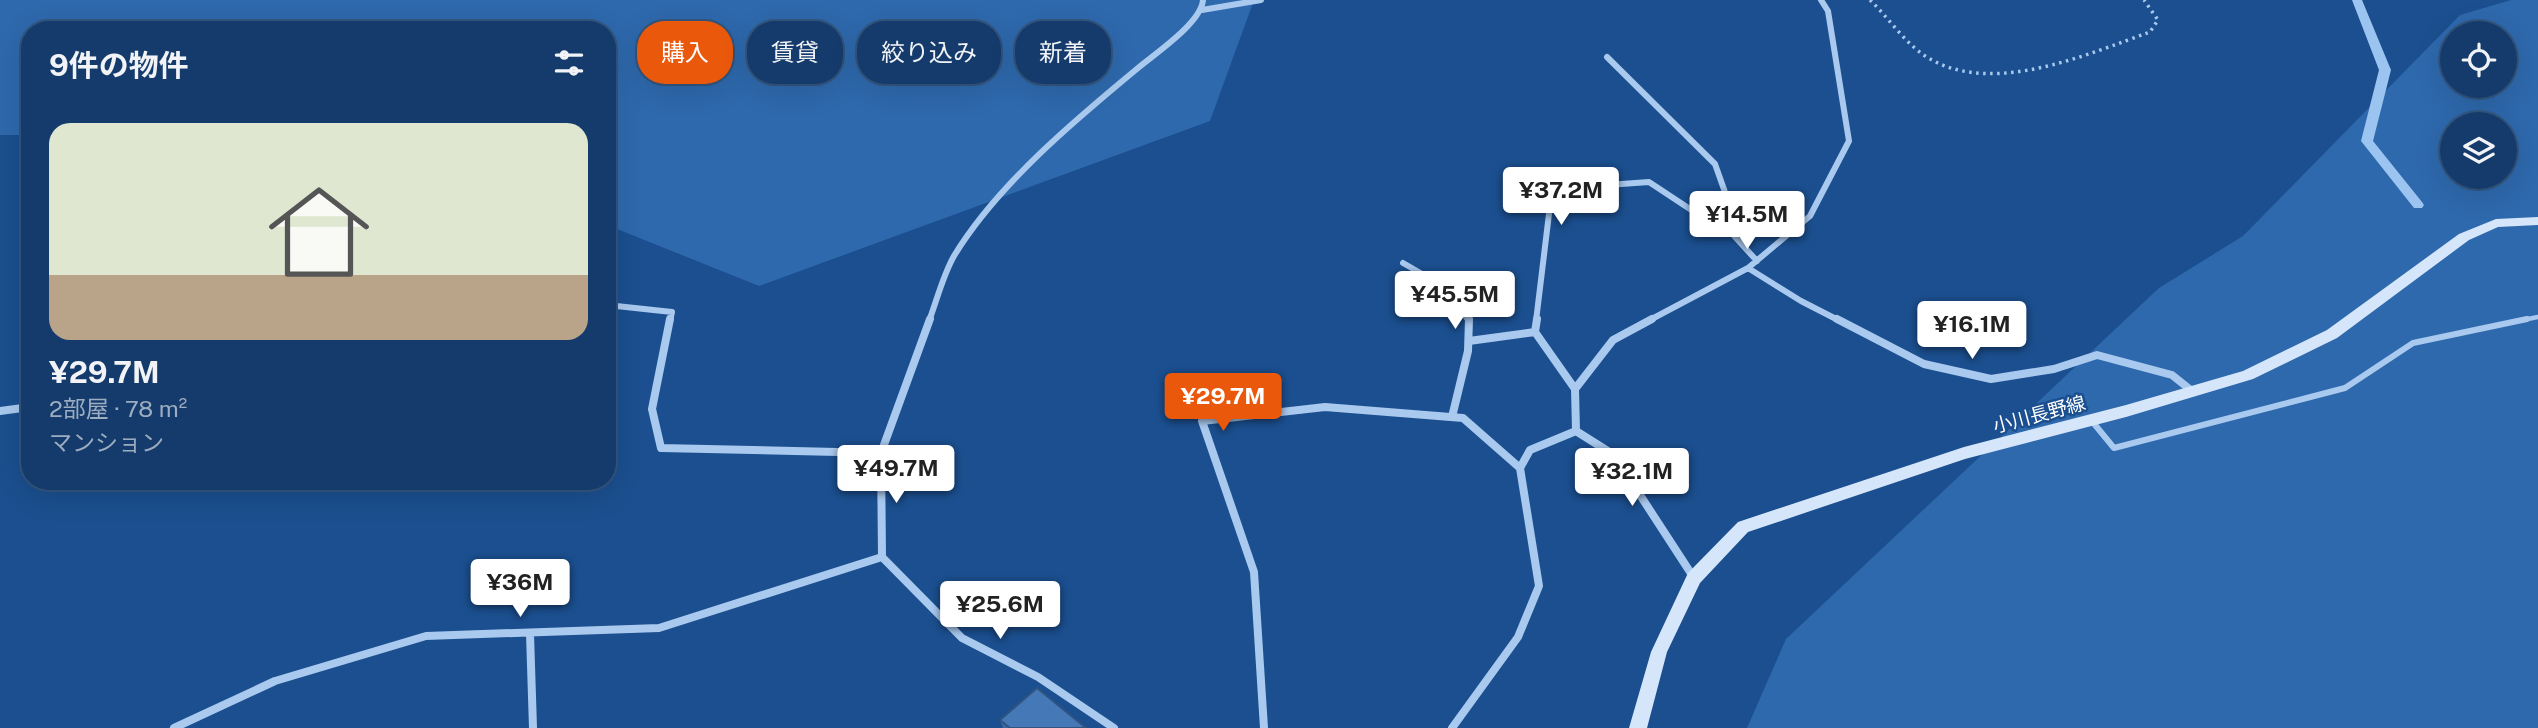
<!DOCTYPE html>
<html lang="ja">
<head>
<meta charset="utf-8">
<style>
  body { margin:0; font-family:"Public Sans","Noto Sans JP",sans-serif; background:#1d4271; color:#f1f3f6; height:100vh; display:flex; flex-direction:column; font-size:26px; white-space:nowrap }
  * { box-sizing:border-box; margin:0 }
  p { font-size:23px; color:#9dadc1 }
  .icon { flex:none; width:38px; height:38px; fill:none; stroke:currentColor; stroke-width:2; stroke-linecap:round; stroke-linejoin:round }
  .map { position:relative; flex:1; overflow:hidden }
  .details { position:absolute; left:21px; top:21px; width:595px; height:469px; display:flex; flex-direction:column; background:#143b6b; border-radius:28px; box-shadow:0 7px 28px #0002,0 0 0 2px #33557e }
  .details>* { flex:none }
  .hud { position:absolute; left:637px; top:21px; width:665px; height:63px; display:flex; gap:14px }
  .buttons { position:absolute; left:2440px; top:21px; display:grid; gap:14px }
  .buttons a { display:grid; place-items:center; width:77px; height:77px; border-radius:50%; background:#143b6b; box-shadow:0 7px 28px #0002,0 0 0 2px #33557e; font-size:35px }
  .price { position:absolute; translate:-50% -60px; padding:0 16px; border-radius:7px; background:#fff; color:#222; font-size:23px; line-height:46px; filter:drop-shadow(0 2px 4px #0008) }
  .price::after { content:''; position:absolute; left:50%; top:42px; width:21px; height:16px; margin-left:-10px; background:inherit; clip-path:polygon(0 0,100% 0,50% 100%) }
  .price.on { background:#ea580c; color:#fff }
  ul { padding:0; list-style:none }
  li { display:grid; align-content:center; gap:14px; height:371px; padding:0 28px }
  li span { display:grid; place-items:center; height:217px; border-radius:21px; color:#555 }
  li>.icon { margin-inline-start:auto }
  span .icon { width:126px; height:126px; fill:#fffc; stroke-width:1 }
  li b { font-size:30px }
  h2 { display:flex; justify-content:space-between; align-items:center; height:84px; padding:0 28px; font-size:30px }
  .tag { padding:0 24px; border-radius:28px; background:#143b6b; box-shadow:0 7px 28px #0002,0 0 0 2px #33557e; font-size:24px; line-height:63px }
  .tag.on { background:#ea580c; color:#fff }
  .map>svg:first-child { display:block }
  .green { fill:#2e69ad; fill-rule:evenodd }
  .lines { fill:none; stroke-linecap:round; stroke-linejoin:round }
  .stream { fill:#9cc4f0; fill-rule:evenodd }
  .path { stroke:#a9c9ee; stroke-width:3.5; stroke-dasharray:2.5 4.5; stroke-linecap:butt }
  .service-far1 { stroke:#a9c9ee; stroke-width:4.5 }
  .service { stroke:#a9c9ee; stroke-width:6 }
  .minor-far1 { stroke:#a9c9ee; stroke-width:6 }
  .minor { stroke:#a9c9ee; stroke-width:8 }
  .secondary { fill:#d6e6fa; fill-rule:evenodd }
  .wall { fill:#3a679d }
  .building { fill:#4478b7; stroke:#305480; stroke-width:2 }
  .labels { text-anchor:middle; stroke-width:5; stroke-linejoin:round; paint-order:stroke }
  .street-label { font-size:19px; fill:#fff; stroke:#1b4f8f }
</style>
</head>
<body>
<div class="map">
<svg width="2538" height="728" viewBox="0 0 2538 728">
  <rect width="100%" height="100%" fill="#1b4f8f"/>
  <!-- green -->
  <path class="green" d="M0,0H1254L1210,121L759,286L607,225V30H30V135H0Z
    M2511,0H2538V728H1747L1786,639L2159,288L2243,236L2460,15ZM2452,33H2504V86H2452ZM2452,124H2504V177H2452Z"/>
  <g class="lines">
    <!-- stream -->
    <path class="stream" d="M2352,0H2362L2391,70L2373,141L2422,202L2424,205L2422,208H2414L2361,141L2379,70Z"/>
    <!-- path -->
    <path class="path" d="M1870,0C1890,19 1907,47 1932,60C1996,95 2088,54 2150,32L2158,20L2144,0"/>
    <!-- service-far1 -->
    <path class="service-far1" d="M2518,321L2538,317"/>
    <!-- service -->
    <path class="service" d="M2091,420L2114,448L2345,388L2413,343L2527,319"/>
    <!-- minor-far1 -->
    <path class="minor-far1" d="M1202,10L1261,0
      M1607,57L1715,164L1726,195L1716,216L1757,261
      M1403,263L1443,286L1469,321
      M1748,268L1801,301L1840,321
      M607,305L672,312L670,321
      M929,321C937,300 943,275 954,256C997,185 1075,120 1138,68C1156,53 1201,23 1203,0
      M1536,321L1552,189L1649,182L1705,219L1716,216
      M1648,321L1748,268L1810,216L1849,141L1828,11L1821,0"/>
    <!-- minor -->
    <path class="minor" d="M670,319L652,409L661,448L881,453
      M930,319L881,453L882,557L962,638L1038,677L1114,728
      M1837,319L1924,364L1991,379L2054,369L2097,355L2172,375L2192,391
      M1535,332L1575,389
      M1469,341L1535,332L1537,319
      M0,411L30,407
      M1452,417L1468,351L1469,319
      M1576,431L1575,389L1613,340L1652,319
      M1576,431L1614,455L1694,578
      M530,634L533,728
      M174,728L275,681L426,636L659,628L882,557
      M1264,728L1254,572L1202,421L1325,407L1463,418L1520,468
      M1452,728L1518,637L1539,586L1520,468L1530,450L1576,431"/>
    <!-- secondary -->
    <path class="secondary" d="M2538,217V225L2498,227L2469,240L2337,338L2253,379L2126,417L1965,459L1748,532L1700,583L1667,652L1647,728H1629L1651,652L1688,573L1738,522L1964,447L2126,405L2243,371L2327,330L2459,234L2496,219Z"/>
  </g>
  <!-- wall -->
  <path class="wall" d="M1000,720L1086,728H1003Z"/>
  <!-- building -->
  <path class="building" d="M1037,688L1086,728H1010L1000,720Z"/>
  <g class="labels">
    <!-- street labels -->
    <g class="street-label">
      <text transform="translate(2039 414) rotate(-15)" y="7">小川長野線</text>
    </g>
  </g>
</svg>
<div class="buttons">
<a><svg class="icon" aria-label="locate" viewBox="0 0 24 24"><circle cx="12" cy="12" r="6"/><path d="M12 2v4M12 18v4M2 12h4M18 12h4"/></svg></a>
<a><svg class="icon" aria-label="layers" viewBox="0 0 24 24"><path d="M12 4l9 5-9 5-9-5zM3 14l9 5 9-5"/></svg></a>
</div>
<b class="price" style="left:1561px;top:227px">¥37.2M</b>
<b class="price" style="left:1747px;top:251px">¥14.5M</b>
<b class="price" style="left:1455px;top:331px">¥45.5M</b>
<b class="price" style="left:1972px;top:361px">¥16.1M</b>
<b class="price on" style="left:1223px;top:433px">¥29.7M</b>
<b class="price" style="left:896px;top:505px">¥49.7M</b>
<b class="price" style="left:1632px;top:508px">¥32.1M</b>
<b class="price" style="left:520px;top:619px">¥36M</b>
<b class="price" style="left:1000px;top:641px">¥25.6M</b>
<div class="hud">
<a class="tag on">購入</a>
<a class="tag">賃貸</a>
<a class="tag">絞り込み</a>
<a class="tag">新着</a>
</div>
<section class="details">
<h2>9件の物件<svg class="icon" aria-label="filters" viewBox="0 0 24 24"><path d="M4 7h16M4 17h16"/><circle cx="9" cy="7" r="2"/><circle cx="15" cy="17" r="2"/></svg></h2>
<ul>
<li><span style="background:linear-gradient(#dfe7d0 70%,#b9a48a 0)"><svg class="icon" aria-label="home" viewBox="0 0 24 24"><path d="M3 11l9-7 9 7M6 9v11h12V9"/></svg></span><div><b>¥29.7M</b><p>2部屋 · 78 m²</p><p>マンション</p></div></li>
</ul>
</section>
</div>
</body>
</html>
